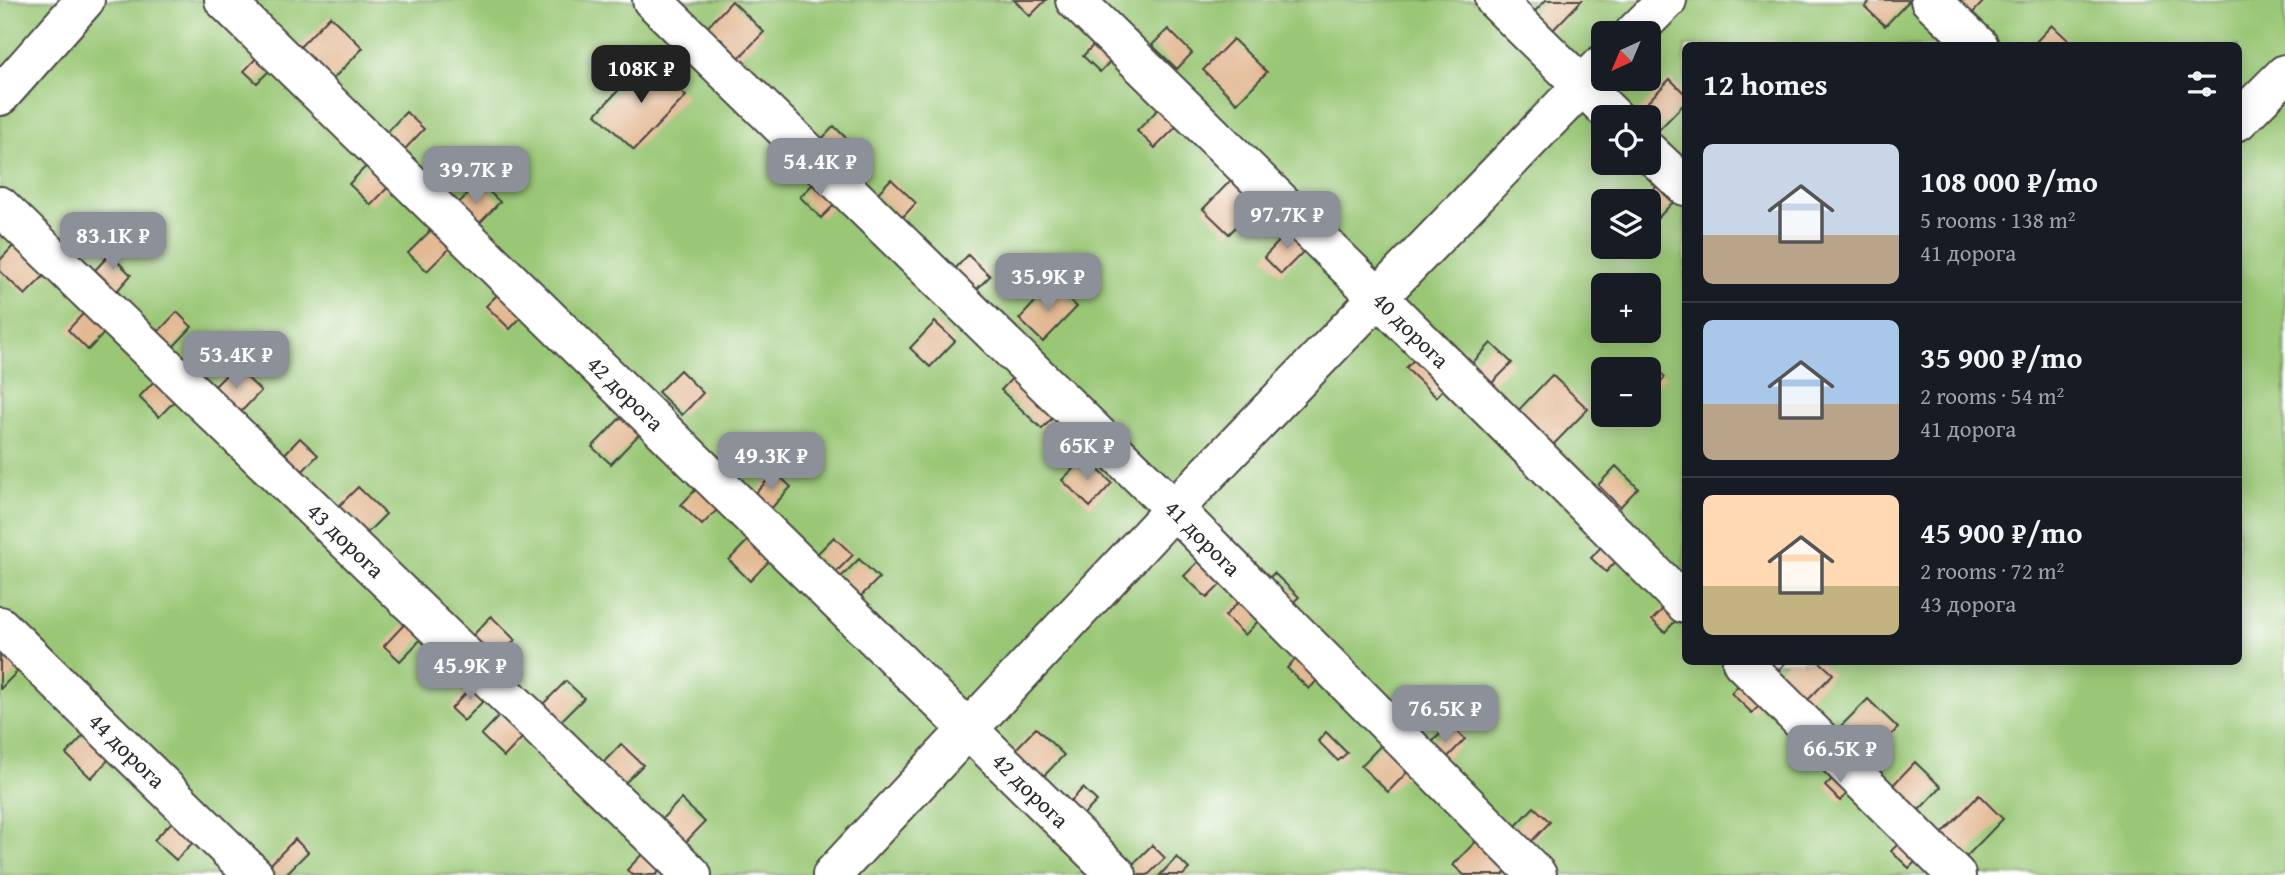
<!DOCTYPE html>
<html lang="en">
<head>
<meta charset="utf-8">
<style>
  body { margin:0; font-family:"Gentium Book Plus",serif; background:#242831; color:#f1f3f6; height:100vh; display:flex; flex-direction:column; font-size:26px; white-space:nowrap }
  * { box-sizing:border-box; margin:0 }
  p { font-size:23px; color:#9ea1a6 }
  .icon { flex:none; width:38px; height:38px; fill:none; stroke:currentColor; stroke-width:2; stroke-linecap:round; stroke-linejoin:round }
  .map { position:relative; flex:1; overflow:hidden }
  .side { position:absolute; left:1682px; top:42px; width:560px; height:623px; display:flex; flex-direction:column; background:#171b24; border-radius:10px; box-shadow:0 4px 18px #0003 }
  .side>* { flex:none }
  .needle { width:46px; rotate:224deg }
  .tools { position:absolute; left:1591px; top:21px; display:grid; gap:14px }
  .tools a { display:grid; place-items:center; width:70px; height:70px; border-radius:10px; background:#171b24; box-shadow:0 4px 18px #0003; font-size:35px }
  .price { position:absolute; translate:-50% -60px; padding:0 16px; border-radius:14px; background:#8c9099; color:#fff; font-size:23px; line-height:46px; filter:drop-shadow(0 2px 4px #0008) }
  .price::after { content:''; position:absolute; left:50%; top:42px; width:21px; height:16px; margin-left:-10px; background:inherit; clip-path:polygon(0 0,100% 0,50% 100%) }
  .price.on { background:#222; color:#fff }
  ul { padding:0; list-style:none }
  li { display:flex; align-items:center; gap:21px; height:175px; padding:0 21px }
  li+li { border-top:2px solid #363941 }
  li span { display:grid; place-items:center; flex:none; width:196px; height:140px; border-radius:10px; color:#555 }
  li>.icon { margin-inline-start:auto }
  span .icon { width:84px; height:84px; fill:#fffc; stroke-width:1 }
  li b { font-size:30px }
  h2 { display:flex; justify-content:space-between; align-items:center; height:84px; padding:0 21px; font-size:30px }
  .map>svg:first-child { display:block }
  .green { fill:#9ac776; stroke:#627950; stroke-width:2; fill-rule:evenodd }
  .building { fill:#e3b994 }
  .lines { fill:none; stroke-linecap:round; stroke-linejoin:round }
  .street-casing { stroke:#484742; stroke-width:42 }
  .street { stroke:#fff; stroke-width:38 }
  .labels { text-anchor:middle; stroke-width:5; stroke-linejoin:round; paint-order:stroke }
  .street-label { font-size:23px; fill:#2b2b2b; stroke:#fff }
</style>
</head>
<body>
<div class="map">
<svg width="2285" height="875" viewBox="0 0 2285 875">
  <rect width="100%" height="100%" fill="#fff"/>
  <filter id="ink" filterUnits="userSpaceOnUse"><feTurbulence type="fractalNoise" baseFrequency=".0143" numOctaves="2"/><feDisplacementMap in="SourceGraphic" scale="14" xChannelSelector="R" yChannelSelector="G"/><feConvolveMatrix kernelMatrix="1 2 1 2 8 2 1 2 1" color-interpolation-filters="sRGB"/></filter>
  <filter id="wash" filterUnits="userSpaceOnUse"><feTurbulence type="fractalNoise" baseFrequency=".00686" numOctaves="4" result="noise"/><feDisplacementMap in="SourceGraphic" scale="28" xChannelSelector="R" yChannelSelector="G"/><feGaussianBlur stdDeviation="1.57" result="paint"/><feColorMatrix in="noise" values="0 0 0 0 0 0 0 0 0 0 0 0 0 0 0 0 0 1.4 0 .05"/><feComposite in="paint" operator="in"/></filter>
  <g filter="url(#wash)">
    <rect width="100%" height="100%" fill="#ece6c7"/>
    <!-- green -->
    <path class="green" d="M0,0H2285V875H0ZM1603,33H1648V79H1603ZM1685,46H2238V662H1685ZM1603,117H1648V163H1603ZM1603,201H1648V247H1603ZM1603,285H1648V331H1603ZM1603,369H1648V415H1603Z"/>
    <g id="blocks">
      <!-- building -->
      <path class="building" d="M1014,0H1046L1030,16Z
        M1546,0H1582L1551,32L1532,14Z
        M1871,0H1910L1885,26L1865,7Z
        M1952,0H1985L1969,17Z
        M732,1L764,32L732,65L701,34Z
        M330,16L363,48L331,81L298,49Z
        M2052,25L2069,41L2065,46H2032Z
        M1168,29L1192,53L1177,69L1152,45Z
        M1103,35L1120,51L1100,72L1083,56Z
        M1233,39L1267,72L1237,103L1203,70Z
        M265,49L278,62L257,83L244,71Z
        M648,59L686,96L634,150L596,114Z
        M1670,79L1685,94V103L1652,137L1648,134V117H1633Z
        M1165,102L1183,120L1155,148L1137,131Z
        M406,112L424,129L405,149L387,132Z
        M834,126L854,146L838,162L818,143Z
        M372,160L394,181L371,205L349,184Z
        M1237,174L1263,199L1229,234L1203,209Z
        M818,179L839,200L821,218L800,197Z
        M891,179L916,203L901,219L876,195Z
        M1664,179L1680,195L1652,224L1648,220V201H1642Z
        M479,182L500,202L473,230L452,210Z
        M435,226L454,244L427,271L408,253Z
        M1292,228L1310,245L1281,274L1264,257Z
        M17,242L48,272L25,295L0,271V260Z
        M110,254L131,275L117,291L95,270Z
        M968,255L990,276L975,291L954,270Z
        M1053,283L1077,307L1043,342L1019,319Z
        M503,289L526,312L510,329L486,306Z
        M93,303L114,323L88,350L68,330Z
        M177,312L192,327L172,348L157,333Z
        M935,322L955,341L930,367L910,348Z
        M1491,343L1512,363L1486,389L1466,370Z
        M1420,353L1450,382L1436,397L1406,368Z
        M1649,361L1665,377L1648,394V369H1641Z
        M235,366L261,391L237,416L211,390Z
        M680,370L703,393L682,415L658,392Z
        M1018,372L1059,411L1042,429L1001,390Z
        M160,375L181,394L159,417L139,397Z
        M1552,375L1588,409L1548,450L1513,416Z
        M627,411L645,428L611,464L592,447Z
        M300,438L318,455L297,477L279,460Z
        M1085,457L1112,483L1090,507L1062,480Z
        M1616,466L1638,488L1620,507L1598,485Z
        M775,472L791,487L767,513L751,498Z
        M701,484L722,505L702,525L681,505Z
        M358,487L386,514L362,538L334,511Z
        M753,535L774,556L750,581L729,560Z
        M834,537L853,555L834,574L815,556Z
        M1609,538L1624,553L1606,572L1591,558Z
        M1203,557L1226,579L1207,598L1184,576Z
        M859,559L879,578L860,597L840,578Z
        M1274,573L1299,597L1287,608L1263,585Z
        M1244,596L1264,615L1245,635L1225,616Z
        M1671,601L1683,613L1665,632L1652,620Z
        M412,616L428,632L400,661L384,646Z
        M491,616L515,640L489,667L465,644Z
        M0,636L27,662L0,689Z
        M1304,650L1326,671L1309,689L1287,668Z
        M1786,662H1820L1833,674L1806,702L1776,673Z
        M1749,674L1770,695L1752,713L1731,693Z
        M566,681L584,698L560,722L542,705Z
        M475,683L488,696L464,721L451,709Z
        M1424,696L1438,710L1416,733L1402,719Z
        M1868,699L1898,728L1868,758L1838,729Z
        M501,714L524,736L504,757L481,735Z
        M1450,724L1465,739L1440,765L1424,750Z
        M1036,728L1064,755L1041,779L1013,752Z
        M88,731L113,755L91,778L66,754Z
        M1326,732L1347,753L1338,761L1318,741Z
        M1389,737L1416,763L1388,792L1361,766Z
        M621,744L643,765L619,789L598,768Z
        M1915,762L1941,787L1918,811L1892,786Z
        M1841,770L1856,784L1840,801L1825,786Z
        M1083,788L1097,801L1081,817L1068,804Z
        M1979,795L2003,819L1965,858L1941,835Z
        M681,799L705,822L679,849L655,826Z
        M1534,807L1550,822L1529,844L1513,829Z
        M180,814L201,834L176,860L154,840Z
        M1480,837L1511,866L1503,875H1464L1453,865Z
        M1904,838L1922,855L1909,868L1891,851Z
        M295,839L308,852L285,875H276L268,867Z
        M1152,845L1165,858L1148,875H1136L1129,868Z
        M648,848L665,865L656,875H632L627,870Z
        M1177,857L1189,869L1183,875H1160Z"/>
    </g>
  </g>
  <g filter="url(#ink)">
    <use href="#blocks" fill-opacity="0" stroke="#484742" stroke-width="2"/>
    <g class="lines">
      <defs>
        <g id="street">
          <path id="s1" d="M224,0L1117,875"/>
          <path id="s2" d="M652,0L1174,509L1537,875"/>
          <path id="s3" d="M1075,0L1378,297L1685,604"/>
          <path d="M1495,0L1614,117"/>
          <path d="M1930,0L1979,46"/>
          <path d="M1634,33L1667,0"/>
          <path d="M0,96L85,0"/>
          <path d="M2238,121L2285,74"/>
          <path d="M1648,151L1685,186"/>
          <path id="s4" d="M0,206L692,875"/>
          <path id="s5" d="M0,626L254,875"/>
          <path d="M1742,662L1956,875"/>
          <path d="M832,875L1174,509L1603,64"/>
        </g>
      </defs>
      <!-- street casing -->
      <use href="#street" class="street-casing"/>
      <!-- street -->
      <use href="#street" class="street"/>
    </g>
  </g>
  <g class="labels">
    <!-- street labels -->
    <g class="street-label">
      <text dy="8" stroke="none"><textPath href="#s3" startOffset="471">40 дорога</textPath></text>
      <text dy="8" stroke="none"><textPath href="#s1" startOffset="562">42 дорога</textPath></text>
      <text dy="8" stroke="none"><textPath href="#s2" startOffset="770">41 дорога</textPath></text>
      <text dy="8" stroke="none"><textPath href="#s4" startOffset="481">43 дорога</textPath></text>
      <text dy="8" stroke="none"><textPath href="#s5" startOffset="178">44 дорога</textPath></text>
      <text dy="8" stroke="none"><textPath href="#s1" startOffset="1129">42 дорога</textPath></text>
    </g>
  </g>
</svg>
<div class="tools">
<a><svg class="needle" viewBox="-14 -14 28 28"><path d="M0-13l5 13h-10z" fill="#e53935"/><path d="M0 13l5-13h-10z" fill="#9ea1a6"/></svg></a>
<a><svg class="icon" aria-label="locate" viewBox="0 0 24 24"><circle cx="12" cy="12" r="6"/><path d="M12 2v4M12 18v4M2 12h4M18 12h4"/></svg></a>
<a><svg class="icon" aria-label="layers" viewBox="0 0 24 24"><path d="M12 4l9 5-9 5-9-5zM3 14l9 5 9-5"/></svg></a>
<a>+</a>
<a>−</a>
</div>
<b class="price on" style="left:641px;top:105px">108K ₽</b>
<b class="price" style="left:820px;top:198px">54.4K ₽</b>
<b class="price" style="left:476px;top:206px">39.7K ₽</b>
<b class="price" style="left:1287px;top:251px">97.7K ₽</b>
<b class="price" style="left:113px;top:272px">83.1K ₽</b>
<b class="price" style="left:1048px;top:313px">35.9K ₽</b>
<b class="price" style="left:236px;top:391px">53.4K ₽</b>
<b class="price" style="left:1087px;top:482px">65K ₽</b>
<b class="price" style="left:771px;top:492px">49.3K ₽</b>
<b class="price" style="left:470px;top:702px">45.9K ₽</b>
<b class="price" style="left:1445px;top:745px">76.5K ₽</b>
<b class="price" style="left:1840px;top:785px">66.5K ₽</b>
<section class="side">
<h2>12 homes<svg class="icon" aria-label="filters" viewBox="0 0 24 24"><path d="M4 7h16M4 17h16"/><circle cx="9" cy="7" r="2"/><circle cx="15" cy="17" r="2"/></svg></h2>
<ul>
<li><span style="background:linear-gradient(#c9d6e8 65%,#b9a48a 0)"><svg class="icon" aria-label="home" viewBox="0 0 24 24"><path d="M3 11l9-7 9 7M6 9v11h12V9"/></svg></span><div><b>108 000 ₽/mo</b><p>5 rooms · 138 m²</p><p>41 дорога</p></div></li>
<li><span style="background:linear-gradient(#a9c7e8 60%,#b9a48a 0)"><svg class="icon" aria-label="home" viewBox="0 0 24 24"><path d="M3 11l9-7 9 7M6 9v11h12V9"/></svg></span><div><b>35 900 ₽/mo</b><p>2 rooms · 54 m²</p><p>41 дорога</p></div></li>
<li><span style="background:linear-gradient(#ffd9b3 65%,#c2b280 0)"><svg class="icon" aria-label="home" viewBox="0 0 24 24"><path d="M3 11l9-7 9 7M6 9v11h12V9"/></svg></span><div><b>45 900 ₽/mo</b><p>2 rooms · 72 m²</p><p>43 дорога</p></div></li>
</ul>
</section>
</div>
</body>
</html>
